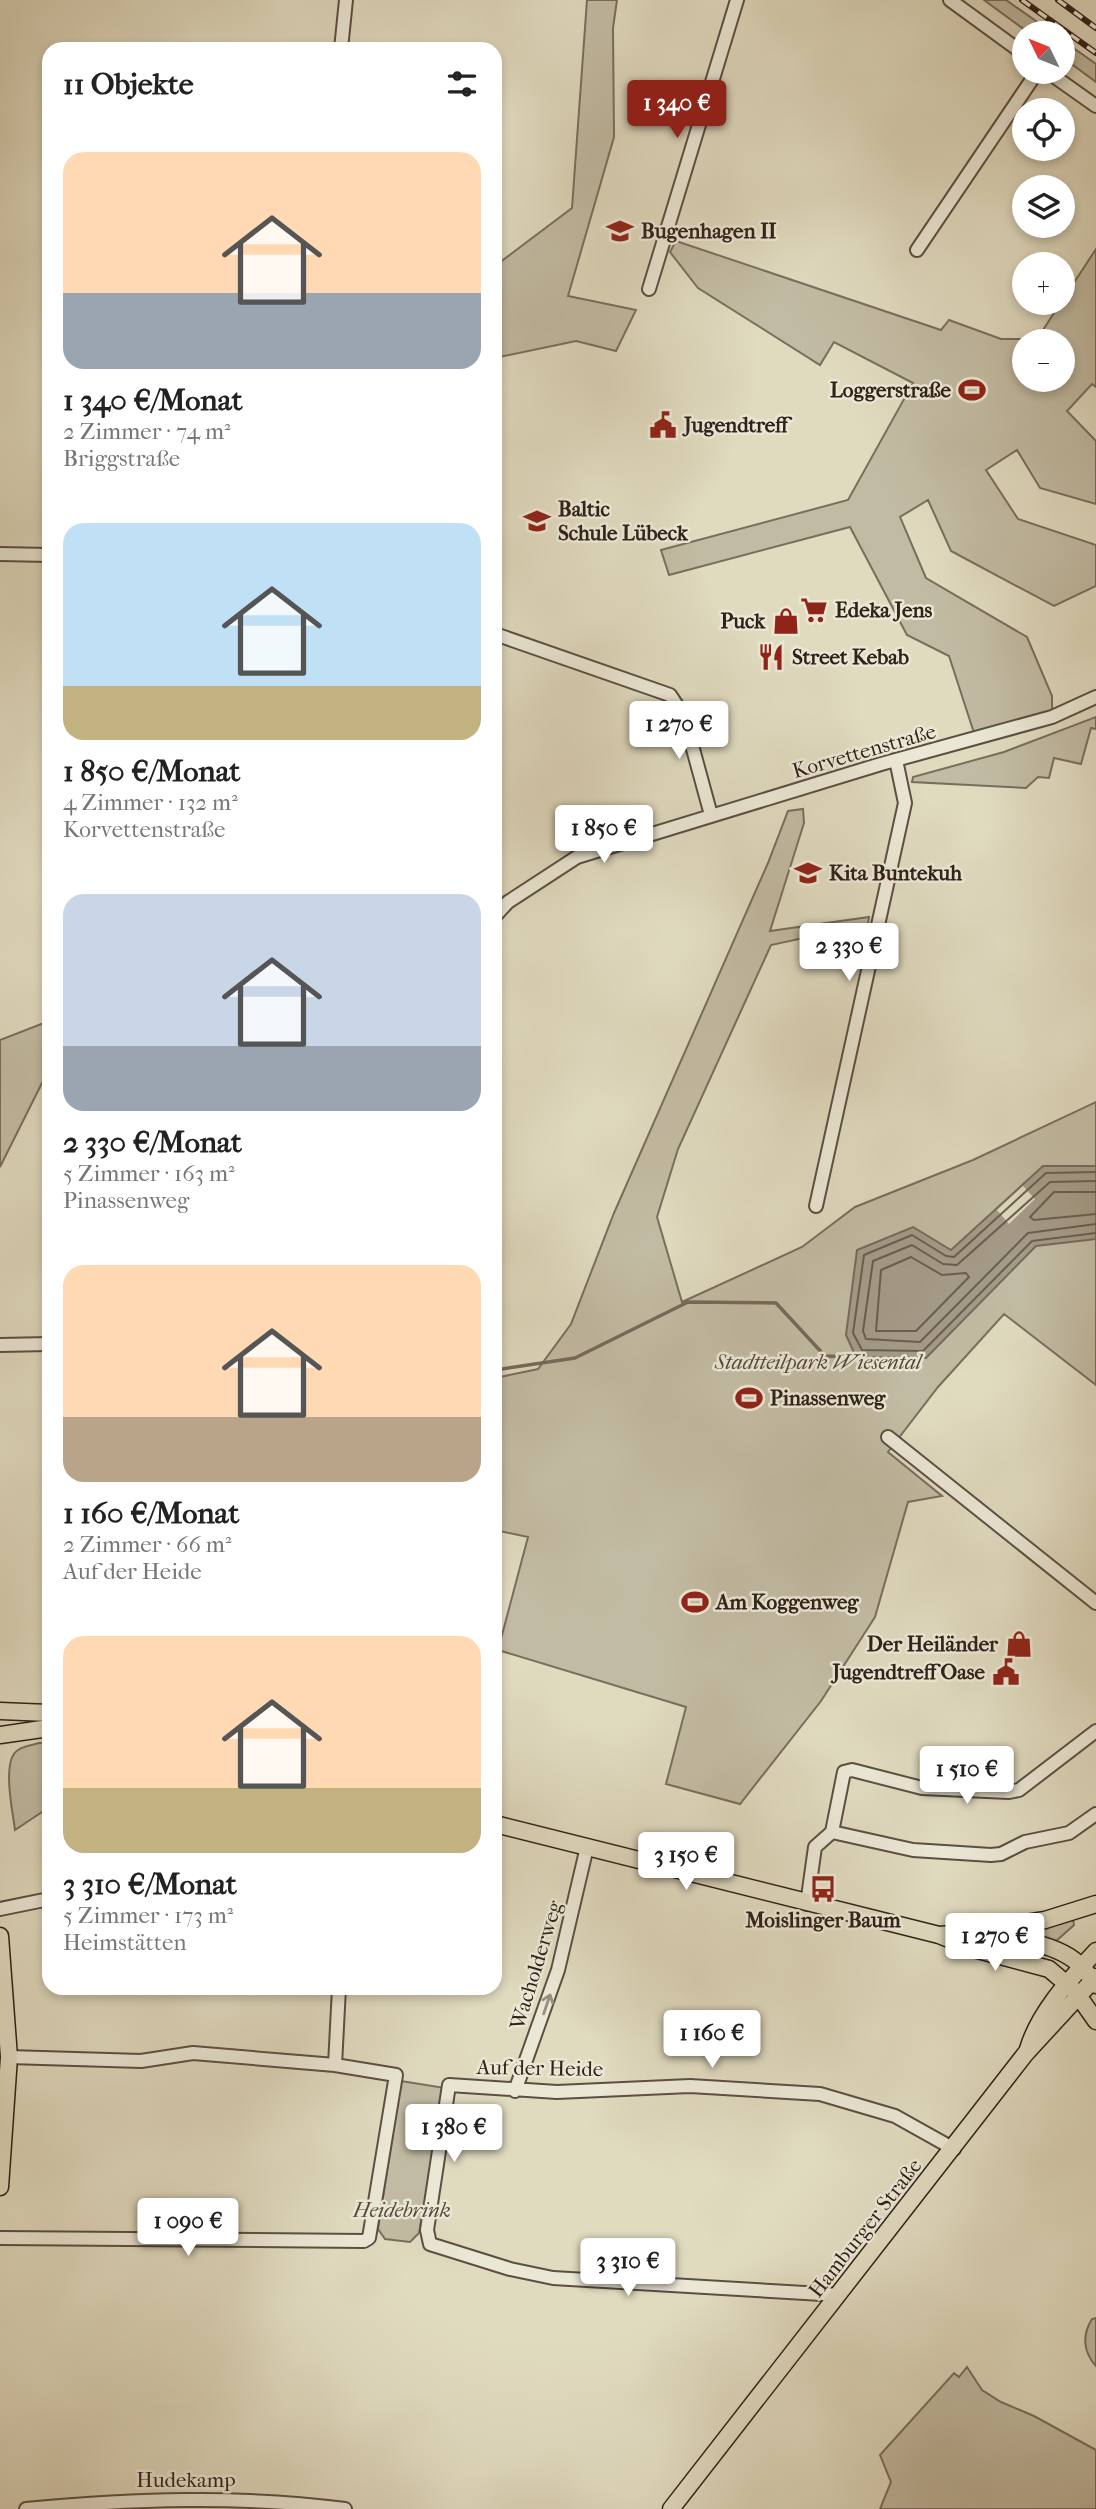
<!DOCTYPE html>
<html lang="de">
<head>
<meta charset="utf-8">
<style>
  body { margin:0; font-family:"IM FELL French Canon",serif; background:#f2f2f2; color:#222; height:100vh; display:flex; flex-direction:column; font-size:26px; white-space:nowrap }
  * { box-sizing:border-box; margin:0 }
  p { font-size:23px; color:#767676 }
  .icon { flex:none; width:38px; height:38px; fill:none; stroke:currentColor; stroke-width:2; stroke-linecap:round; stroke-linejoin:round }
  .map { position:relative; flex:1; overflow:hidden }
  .drawer { position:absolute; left:42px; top:42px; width:460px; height:1953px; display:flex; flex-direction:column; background:#fff; border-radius:21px; box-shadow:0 4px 10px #0003 }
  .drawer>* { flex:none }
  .needle { width:46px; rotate:313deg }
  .tools { position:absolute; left:1012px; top:21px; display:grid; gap:14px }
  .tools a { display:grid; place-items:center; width:63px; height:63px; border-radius:50%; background:#fff; box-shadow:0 4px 10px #0003; font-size:35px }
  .price { position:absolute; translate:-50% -60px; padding:0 16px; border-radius:7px; background:#fff; color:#222; font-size:23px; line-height:46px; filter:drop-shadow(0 2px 4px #0008) }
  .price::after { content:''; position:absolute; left:50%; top:42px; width:21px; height:16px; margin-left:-10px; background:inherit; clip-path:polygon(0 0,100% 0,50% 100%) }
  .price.selected { background:#8f2418; color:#fff }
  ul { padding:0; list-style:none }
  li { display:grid; align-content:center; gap:14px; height:371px; padding:0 21px }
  li span { display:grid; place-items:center; height:217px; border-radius:21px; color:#555 }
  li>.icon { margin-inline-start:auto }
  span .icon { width:126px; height:126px; fill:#fffc; stroke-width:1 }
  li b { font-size:30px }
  h2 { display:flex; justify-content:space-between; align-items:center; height:84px; padding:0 21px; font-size:30px }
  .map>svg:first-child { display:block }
  .green { fill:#c2bba3; stroke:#796e5e; stroke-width:2; fill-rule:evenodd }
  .water { fill:#a49b87; stroke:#766a5b; stroke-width:2 }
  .pier { fill:#e0dabf }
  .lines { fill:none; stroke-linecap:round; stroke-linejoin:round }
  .shore { stroke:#6a5e50; stroke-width:2 }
  .stream { stroke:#766a5b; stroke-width:3.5 }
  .minor-casing { stroke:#5c4f42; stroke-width:16 }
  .major-casing { stroke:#302119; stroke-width:19 }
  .minor { stroke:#ebe7d5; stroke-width:12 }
  .major { stroke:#e0dabf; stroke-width:16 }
  .rail-casing { stroke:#302119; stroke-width:6 }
  .rail { stroke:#ebe7d5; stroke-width:3.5; stroke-dasharray:10; stroke-linecap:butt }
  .oneway { stroke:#978e80 }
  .labels { text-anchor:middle; stroke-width:5; stroke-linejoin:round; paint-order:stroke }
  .poi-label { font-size:21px; font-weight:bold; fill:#302119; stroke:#ebe7d5; text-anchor:start }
  .street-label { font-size:21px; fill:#302119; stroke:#ebe7d5 }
  .park-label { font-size:21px; font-style:italic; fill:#54483c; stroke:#ebe7d5 }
</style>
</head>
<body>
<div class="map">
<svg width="1096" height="2509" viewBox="0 0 1096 2509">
  <rect width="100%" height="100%" fill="#e0dabf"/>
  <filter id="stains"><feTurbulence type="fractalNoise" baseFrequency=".00286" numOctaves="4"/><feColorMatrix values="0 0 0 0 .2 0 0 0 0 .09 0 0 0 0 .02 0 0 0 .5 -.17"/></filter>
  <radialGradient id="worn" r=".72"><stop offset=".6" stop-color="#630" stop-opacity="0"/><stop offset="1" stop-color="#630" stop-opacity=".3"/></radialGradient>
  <!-- green -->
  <path class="green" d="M587,0H617L613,28L614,137L568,296L636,310L616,351L576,341L495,358V266L572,208Z
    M984,0H1006L1053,33H1029Z
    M1062,40L1096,64V82L1062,57Z
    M676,241L941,330L949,320L1001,339H1037L1096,249V387L1092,384L1067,411L1096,441V504L1040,488L1017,450L986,470L1018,519L1096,545V586L1054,606L951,551L928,500L900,517L926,578L1027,637L1052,696V717L976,739L949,656L907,635L850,527L669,575L661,550L848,500L913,383L834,342L820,365L698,288L670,252ZM1024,341H1062V380H1024Z
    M1096,717V729L1091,728L1081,764L1054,758L1049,778L1038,777L1026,788L912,782L913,777L1004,752Z
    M803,809L804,823L770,931L869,917L868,924L771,945L678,1149L657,1217L682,1302L802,1247L855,1207L973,1160L1096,1102V1385L1004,1314L938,1387L888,1452L942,1496L908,1502L875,1617L821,1701L740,1804L666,1784L686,1707L498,1650L528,1537L495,1530V1378L538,1369L571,1324L614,1213L768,863L788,811Z
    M49,1021V1069L0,1167V1040Z
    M39,1743H49L48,1808L15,1830C13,1813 1,1760 18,1750C23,1746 33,1745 39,1743Z
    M1073,1919L1074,1925L1054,1943L1020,1934Z
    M401,2081L445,2088L419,2233L410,2242L385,2239L378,2229Z
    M1096,2318V2366C1083,2352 1082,2335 1092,2319Z
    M967,2367L982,2390L1001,2402L1034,2416L1096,2450V2509H880L891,2482L880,2455L954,2373L959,2377Z"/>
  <!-- water -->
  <path class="water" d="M1043,1166H1096V1239L1036,1246L926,1358L856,1357L846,1335L857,1250L913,1227L951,1250Z"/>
  <!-- pier -->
  <path class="pier" d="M1023,1186L1035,1199L1009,1224L997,1210Z"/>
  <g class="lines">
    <!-- shore -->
    <path class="shore" d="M1096,1172L1046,1173L954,1257L946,1256L912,1235L864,1255L853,1333L862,1350L923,1351L1032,1241L1096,1233
      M1096,1181L1050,1182L957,1265L943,1264L912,1245L873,1261L863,1331L866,1339L920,1342L1028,1233L1096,1224
      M1096,1192H1054L1030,1217L1034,1220L1096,1214
      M911,1257L942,1275L966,1273L969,1277L916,1331H876L881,1270Z"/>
    <!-- stream -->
    <path class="stream" d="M495,1370L575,1358L688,1302L776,1303L825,1356L856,1357"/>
    <defs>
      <path id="minor" d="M950,0L1024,54
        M341,49L346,0
        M1048,72L1096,106
        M917,250L1037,72
        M649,289L737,0
        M0,554L49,555
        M495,634L670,695L684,716L711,815
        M495,916L508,902L577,857L881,764L1052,717L1096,697
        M816,1206L905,803L896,760
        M0,1345L49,1344
        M888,1437L1096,1603
        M832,1832L844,1772L852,1770L922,1788L1009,1792L1019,1790L1096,1731
        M807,1904L815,1847L832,1832L913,1850L991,1855L1001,1854L1025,1842L1069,1833L1096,1814
        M0,1909L49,1899
        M335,2065L339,1988
        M515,2091L558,1970L587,1847
        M0,2238L364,2241L369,2238L396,2075L335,2065L193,2053L141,2061L9,2057
        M839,2295L553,2278L510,2269L430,2244L427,2230L449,2085L557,2092L690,2086L820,2094L895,2116L954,2149
        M26,2509C134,2499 239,2495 345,2509"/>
      <path id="major" d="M0,1711L49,1713
        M0,1735L49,1728
        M495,1824L939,1935L974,1949L1049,1969L1075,1991L1096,2021
        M989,1929L1045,1920L1096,1904
        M940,1935C975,1931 1045,1938 1074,1960C1083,1967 1090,1976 1096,1985
        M0,1936L9,2057L0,2187
        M1028,2049C1040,2010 1070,1980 1096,1951
        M671,2509L1026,2053L1096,1977"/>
    </defs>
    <!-- minor casing -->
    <use href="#minor" class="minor-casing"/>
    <!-- major casing -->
    <use href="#major" class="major-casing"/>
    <!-- minor -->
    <use href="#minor" class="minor"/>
    <!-- major -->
    <use href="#major" class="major"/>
    <defs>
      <path id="rail" d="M1022,0L1096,53
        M1058,0L1096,28"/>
    </defs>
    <!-- rail casing -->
    <use href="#rail" class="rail-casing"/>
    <!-- rail -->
    <use href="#rail" class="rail"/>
  </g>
  <!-- one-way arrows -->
  <defs><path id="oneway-shaft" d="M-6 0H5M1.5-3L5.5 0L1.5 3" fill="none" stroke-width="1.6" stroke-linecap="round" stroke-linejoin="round" transform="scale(1.75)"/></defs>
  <use class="oneway" href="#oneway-shaft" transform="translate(547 2004) rotate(-71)"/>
  <!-- icons -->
  <defs>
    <symbol id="school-bare" viewBox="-9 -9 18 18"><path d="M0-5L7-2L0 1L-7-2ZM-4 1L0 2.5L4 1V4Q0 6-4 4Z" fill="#8f2418" stroke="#ebe7d5" stroke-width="2.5" paint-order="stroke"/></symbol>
    <symbol id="stadium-bare" viewBox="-9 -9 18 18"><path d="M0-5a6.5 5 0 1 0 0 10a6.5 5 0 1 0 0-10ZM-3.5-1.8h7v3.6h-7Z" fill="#8f2418" stroke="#ebe7d5" stroke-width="2.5" paint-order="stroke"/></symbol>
    <symbol id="civic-bare" viewBox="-9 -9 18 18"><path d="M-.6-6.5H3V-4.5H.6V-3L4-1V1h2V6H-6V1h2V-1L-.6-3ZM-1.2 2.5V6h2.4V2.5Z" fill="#8f2418" stroke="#ebe7d5" stroke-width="2.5" paint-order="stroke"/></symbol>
    <symbol id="supermarket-bare" viewBox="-9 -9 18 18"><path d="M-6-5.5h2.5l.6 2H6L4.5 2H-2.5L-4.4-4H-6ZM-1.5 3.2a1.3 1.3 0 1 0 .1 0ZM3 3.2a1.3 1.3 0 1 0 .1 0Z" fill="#8f2418" stroke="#ebe7d5" stroke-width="2.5" paint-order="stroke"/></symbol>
    <symbol id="shop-bare" viewBox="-9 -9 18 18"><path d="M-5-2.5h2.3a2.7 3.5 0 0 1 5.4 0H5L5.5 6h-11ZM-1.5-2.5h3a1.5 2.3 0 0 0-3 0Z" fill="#8f2418" stroke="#ebe7d5" stroke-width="2.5" paint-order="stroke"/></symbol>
    <symbol id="restaurant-bare" viewBox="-9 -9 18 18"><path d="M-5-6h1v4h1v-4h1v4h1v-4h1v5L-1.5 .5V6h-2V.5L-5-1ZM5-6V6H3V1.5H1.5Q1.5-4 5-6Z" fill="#8f2418" stroke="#ebe7d5" stroke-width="2.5" paint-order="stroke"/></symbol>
    <symbol id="bus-bare" viewBox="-9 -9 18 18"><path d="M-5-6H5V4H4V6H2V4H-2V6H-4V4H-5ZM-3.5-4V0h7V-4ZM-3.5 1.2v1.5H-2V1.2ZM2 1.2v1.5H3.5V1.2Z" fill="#8f2418" stroke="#ebe7d5" stroke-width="2.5" paint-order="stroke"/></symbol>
  </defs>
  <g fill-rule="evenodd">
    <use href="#school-bare" x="601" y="212" width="38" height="38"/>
    <use href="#stadium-bare" x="953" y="371" width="38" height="38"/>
    <use href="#civic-bare" x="644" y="406" width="38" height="38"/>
    <use href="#school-bare" x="518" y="502" width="38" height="38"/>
    <use href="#supermarket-bare" x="795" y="591" width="38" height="38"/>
    <use href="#shop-bare" x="767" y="602" width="38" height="38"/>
    <use href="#restaurant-bare" x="752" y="638" width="38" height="38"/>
    <use href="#school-bare" x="789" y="854" width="38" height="38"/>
    <use href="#stadium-bare" x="730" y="1379" width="38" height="38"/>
    <use href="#stadium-bare" x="676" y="1583" width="38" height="38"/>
    <use href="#shop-bare" x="1000" y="1625" width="38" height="38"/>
    <use href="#civic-bare" x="987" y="1653" width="38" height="38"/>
    <use href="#bus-bare" x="804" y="1870" width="38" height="38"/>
  </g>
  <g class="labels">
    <!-- poi labels -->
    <g class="poi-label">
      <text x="641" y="238">Bugenhagen II</text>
      <text x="951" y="397" text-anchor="end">Loggerstraße</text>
      <text x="684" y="432">Jugendtreff</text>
      <text x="558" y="516">Baltic<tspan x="558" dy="24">Schule Lübeck</tspan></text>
      <text x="835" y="617">Edeka Jens</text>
      <text x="765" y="628" text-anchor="end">Puck</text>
      <text x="792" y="664">Street Kebab</text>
      <text x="829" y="880">Kita Buntekuh</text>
      <text x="770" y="1405">Pinassenweg</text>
      <text x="716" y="1609">Am Koggenweg</text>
      <text x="998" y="1651" text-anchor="end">Der Heiländer</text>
      <text x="985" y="1679" text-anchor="end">Jugendtreff Oase</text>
      <text x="823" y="1927" text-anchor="middle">Moislinger Baum</text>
    </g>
    <!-- street labels -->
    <g class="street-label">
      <text transform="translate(864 751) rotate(-16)" y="7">Korvettenstraße</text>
      <text transform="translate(536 1965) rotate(-73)" y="7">Wacholderweg</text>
      <text transform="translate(540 2068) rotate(1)" y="7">Auf der Heide</text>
      <text transform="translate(865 2228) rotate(-52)" y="7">Hamburger Straße</text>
      <text x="186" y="2487">Hudekamp</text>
    </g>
    <!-- park labels -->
    <g class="park-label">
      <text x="818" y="1369">Stadtteilpark Wiesental</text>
      <text x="402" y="2217">Heidebrink</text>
    </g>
  </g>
  <rect width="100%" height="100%" filter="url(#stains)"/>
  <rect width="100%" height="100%" fill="url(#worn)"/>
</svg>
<div class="tools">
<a><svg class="needle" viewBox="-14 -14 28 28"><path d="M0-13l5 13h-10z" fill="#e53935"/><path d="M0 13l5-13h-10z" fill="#767676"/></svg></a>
<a><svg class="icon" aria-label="locate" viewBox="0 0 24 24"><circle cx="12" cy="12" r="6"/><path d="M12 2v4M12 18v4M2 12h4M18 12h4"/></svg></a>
<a><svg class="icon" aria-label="layers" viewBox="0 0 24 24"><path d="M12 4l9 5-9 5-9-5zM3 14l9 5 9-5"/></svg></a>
<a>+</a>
<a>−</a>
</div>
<b class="price selected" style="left:677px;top:140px">1 340 €</b>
<b class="price" style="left:679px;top:761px">1 270 €</b>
<b class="price" style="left:604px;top:865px">1 850 €</b>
<b class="price" style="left:849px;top:983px">2 330 €</b>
<b class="price" style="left:967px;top:1806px">1 510 €</b>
<b class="price" style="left:686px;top:1892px">3 150 €</b>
<b class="price" style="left:995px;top:1973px">1 270 €</b>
<b class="price" style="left:712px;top:2070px">1 160 €</b>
<b class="price" style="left:454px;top:2164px">1 380 €</b>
<b class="price" style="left:188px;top:2258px">1 090 €</b>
<b class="price" style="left:628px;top:2298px">3 310 €</b>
<section class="drawer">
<h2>11 Objekte<svg class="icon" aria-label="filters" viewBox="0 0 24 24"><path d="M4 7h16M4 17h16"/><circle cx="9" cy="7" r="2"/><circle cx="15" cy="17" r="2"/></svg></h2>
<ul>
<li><span style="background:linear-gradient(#ffd9b3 65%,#9aa5b1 0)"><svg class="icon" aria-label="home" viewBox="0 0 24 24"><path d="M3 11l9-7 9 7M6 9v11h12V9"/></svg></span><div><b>1 340 €/Monat</b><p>2 Zimmer · 74 m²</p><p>Briggstraße</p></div></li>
<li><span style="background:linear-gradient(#bfe0f5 75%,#c2b280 0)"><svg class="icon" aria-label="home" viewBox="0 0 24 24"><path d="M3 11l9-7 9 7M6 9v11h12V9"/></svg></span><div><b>1 850 €/Monat</b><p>4 Zimmer · 132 m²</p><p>Korvettenstraße</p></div></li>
<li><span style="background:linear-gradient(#c9d6e8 70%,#9aa5b1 0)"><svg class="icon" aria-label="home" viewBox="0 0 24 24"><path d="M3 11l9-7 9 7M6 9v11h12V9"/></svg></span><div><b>2 330 €/Monat</b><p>5 Zimmer · 163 m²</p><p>Pinassenweg</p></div></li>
<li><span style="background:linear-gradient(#ffd9b3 70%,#b9a48a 0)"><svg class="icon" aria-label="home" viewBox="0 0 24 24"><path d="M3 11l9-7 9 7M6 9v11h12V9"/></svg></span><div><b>1 160 €/Monat</b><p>2 Zimmer · 66 m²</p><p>Auf der Heide</p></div></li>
<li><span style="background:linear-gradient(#ffd9b3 70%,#c2b280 0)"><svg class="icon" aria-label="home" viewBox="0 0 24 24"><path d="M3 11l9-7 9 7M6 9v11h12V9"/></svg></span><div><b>3 310 €/Monat</b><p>5 Zimmer · 173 m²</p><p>Heimstätten</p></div></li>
</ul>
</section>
</div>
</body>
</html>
